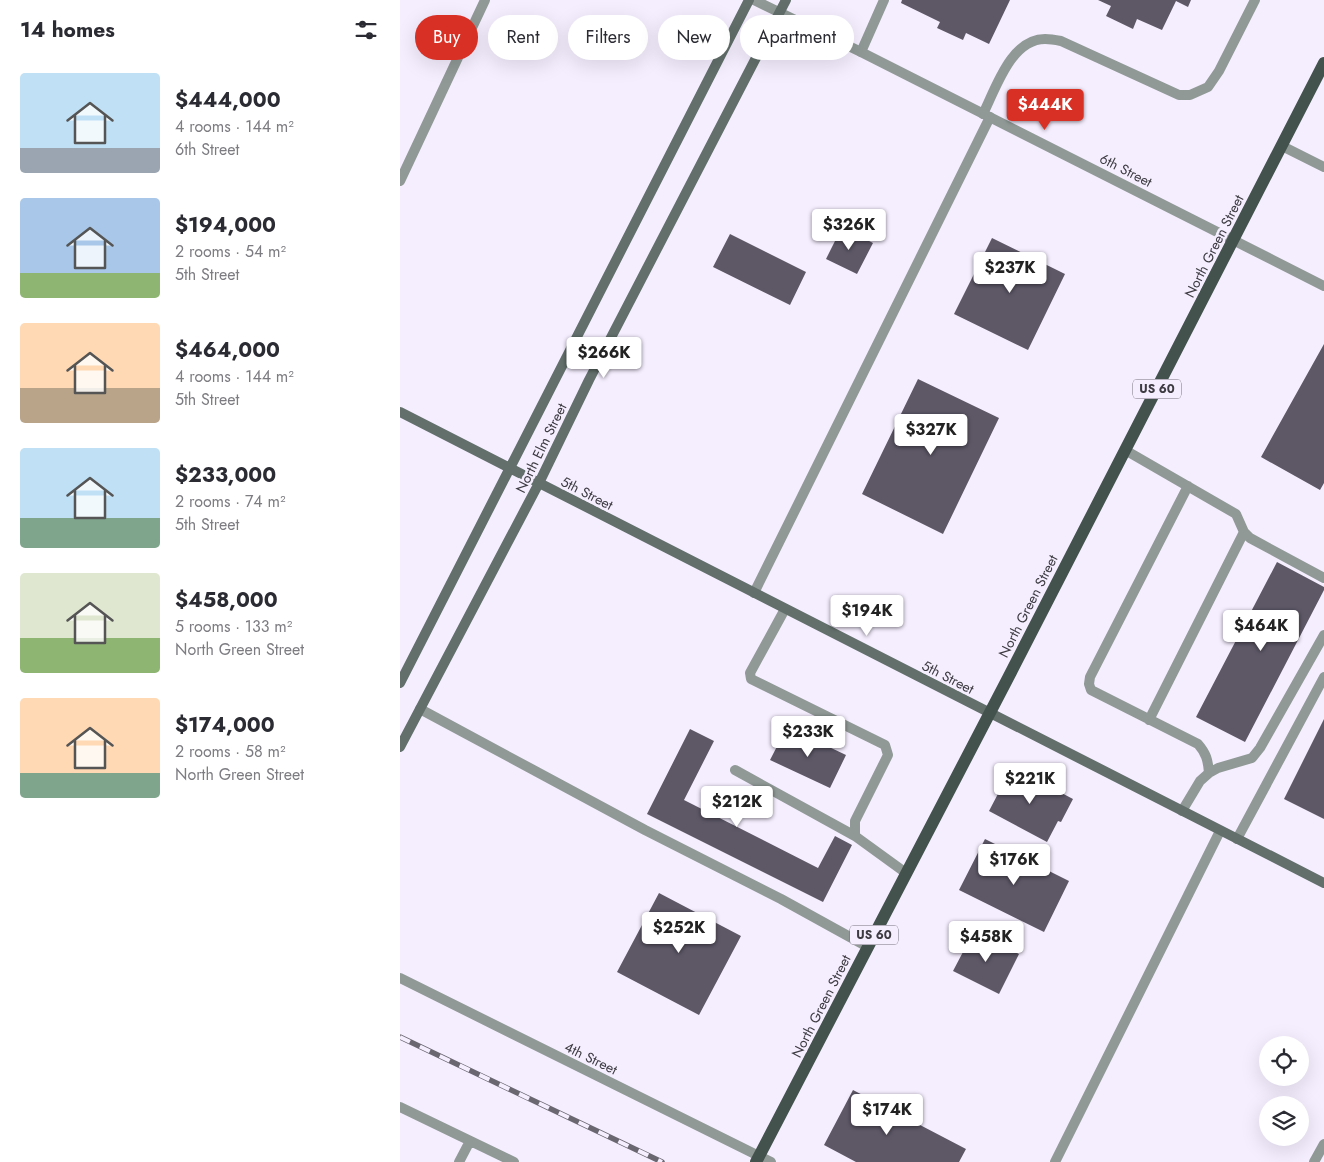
<!DOCTYPE html>
<html lang="en">
<head>
<meta charset="utf-8">
<style>
  body { margin:0; font-family:Jost,sans-serif; background:#f2f2f3; color:#2b2b33; height:100vh; display:flex; flex-direction:column; font-size:19px; white-space:nowrap }
  * { box-sizing:border-box; margin:0 }
  p { font-size:16px; color:#7c7c81 }
  .icon { flex:none; width:28px; height:28px; fill:none; stroke:currentColor; stroke-width:2; stroke-linecap:round; stroke-linejoin:round }
  .map { position:relative; flex:1; overflow:hidden }
  .drawer { display:flex; flex-direction:column; background:#fff; width:400px }
  .drawer>* { flex:none }
  .hud { position:absolute; left:15px; top:15px; width:475px; height:45px; display:flex; gap:10px }
  .tools { position:absolute; left:859px; top:1036px; display:grid; gap:10px }
  .tools a { display:grid; place-items:center; width:50px; height:50px; border-radius:50%; background:#fff; box-shadow:0 5px 20px #0002; font-size:25px }
  .price { position:absolute; translate:-50% -42px; padding:0 11px; border-radius:5px; background:#fff; color:#222; font-size:16px; line-height:32px; filter:drop-shadow(0 1px 2px #0008) }
  .price::after { content:''; position:absolute; left:50%; top:30px; width:15px; height:11px; margin-left:-8px; background:inherit; clip-path:polygon(0 0,100% 0,50% 100%) }
  .price.current { background:#d93025; color:#fff }
  ul { padding:0; list-style:none }
  li { display:flex; align-items:center; gap:15px; height:125px; padding:0 20px }
  li span { display:grid; place-items:center; flex:none; width:140px; height:100px; border-radius:5px; color:#555 }
  li>.icon { margin-inline-start:auto }
  span .icon { width:60px; height:60px; fill:#fffc; stroke-width:1 }
  li b { font-size:21px }
  h2 { display:flex; justify-content:space-between; align-items:center; height:60px; padding:0 20px; font-size:21px }
  .tag { padding:0 18px; border-radius:22px; background:#fff; box-shadow:0 5px 20px #0002; font-size:18px; line-height:45px }
  .tag.current { background:#d93025; color:#fff }
  main { display:flex; flex:1; min-height:0 }
  .map>svg:first-child { display:block }
  .building { fill:#5d5766 }
  .lines { fill:none; stroke-linecap:round; stroke-linejoin:round }
  .lane { stroke:#909996; stroke-width:10 }
  .street { stroke:#909996; stroke-width:10 }
  .secondary { stroke:#626f6b; stroke-width:10 }
  .primary { stroke:#43524d; stroke-width:12 }
  .rail-casing { stroke:#6b6771; stroke-width:5.5 }
  .rail { stroke:#f5eeff; stroke-width:4; stroke-dasharray:11; stroke-linecap:butt }
  .labels { text-anchor:middle; stroke-width:5; stroke-linejoin:round; paint-order:stroke }
  .shield { fill:#f5eeff; stroke:#75717b; stroke-width:1 }
  .shield-label { font-size:12px; font-weight:bold; fill:#3e3b42 }
  .street-label { font-size:14px; fill:#3e3b42; stroke:#f5eeff }
</style>
</head>
<body>
<main>
<section class="drawer">
<h2>14 homes<svg class="icon" aria-label="filters" viewBox="0 0 24 24"><path d="M4 7h16M4 17h16"/><circle cx="9" cy="7" r="2"/><circle cx="15" cy="17" r="2"/></svg></h2>
<ul>
<li><span style="background:linear-gradient(#bfe0f5 75%,#9aa5b1 0)"><svg class="icon" aria-label="home" viewBox="0 0 24 24"><path d="M3 11l9-7 9 7M6 9v11h12V9"/></svg></span><div><b>$444,000</b><p>4 rooms · 144 m²</p><p>6th Street</p></div></li>
<li><span style="background:linear-gradient(#a9c7e8 75%,#8fb573 0)"><svg class="icon" aria-label="home" viewBox="0 0 24 24"><path d="M3 11l9-7 9 7M6 9v11h12V9"/></svg></span><div><b>$194,000</b><p>2 rooms · 54 m²</p><p>5th Street</p></div></li>
<li><span style="background:linear-gradient(#ffd9b3 65%,#b9a48a 0)"><svg class="icon" aria-label="home" viewBox="0 0 24 24"><path d="M3 11l9-7 9 7M6 9v11h12V9"/></svg></span><div><b>$464,000</b><p>4 rooms · 144 m²</p><p>5th Street</p></div></li>
<li><span style="background:linear-gradient(#bfe0f5 70%,#7fa58c 0)"><svg class="icon" aria-label="home" viewBox="0 0 24 24"><path d="M3 11l9-7 9 7M6 9v11h12V9"/></svg></span><div><b>$233,000</b><p>2 rooms · 74 m²</p><p>5th Street</p></div></li>
<li><span style="background:linear-gradient(#dfe7d0 65%,#8fb573 0)"><svg class="icon" aria-label="home" viewBox="0 0 24 24"><path d="M3 11l9-7 9 7M6 9v11h12V9"/></svg></span><div><b>$458,000</b><p>5 rooms · 133 m²</p><p>North Green Street</p></div></li>
<li><span style="background:linear-gradient(#ffd9b3 75%,#7fa58c 0)"><svg class="icon" aria-label="home" viewBox="0 0 24 24"><path d="M3 11l9-7 9 7M6 9v11h12V9"/></svg></span><div><b>$174,000</b><p>2 rooms · 58 m²</p><p>North Green Street</p></div></li>
</ul>
</section>
<div class="map">
<svg width="924" height="1162" viewBox="0 0 924 1162">
  <rect width="100%" height="100%" fill="#f5eeff"/>
  <!-- building -->
  <path class="building" d="M502,0H610L589,44L566,33L563,40L537,28L540,22L501,3Z
    M698,0H791L788,7L776,1L762,30L737,19L733,29L706,16L711,6Z
    M442,227L473,243L457,274L426,259Z
    M330,234L406,272L390,305L313,267Z
    M592,238L665,274L628,350L554,314Z
    M924,344V483L920,490L861,457Z
    M518,379L599,418L543,534L462,494Z
    M877,562L924,587V590L845,742L796,717Z
    M924,719V819L884,799Z
    M387,727L446,755L430,788L370,760Z
    M290,729L314,741L284,800L418,868L435,836L452,845L423,902L247,814Z
    M612,767L673,799L661,822L658,821L647,842L589,811Z
    M585,839L669,881L644,932L559,890Z
    M259,893L341,936L299,1015L217,972Z
    M574,931L619,954L599,994L553,971Z
    M453,1090L566,1149L559,1162H456L424,1145Z"/>
  <g class="lines">
    <!-- lane -->
    <path class="lane" d="M461,52L484,0
      M583,114C596,88 611,39 645,39C650,39 656,40 661,41L779,95H790L808,87L819,71L855,0
      M882,146L924,167
      M0,181L85,0
      M725,450L836,514L844,532L850,538L924,578
      M788,486L690,677L689,684L691,690L798,744C806,753 808,760 809,773
      M354,593L590,117
      M385,609L350,673L351,679L485,745L488,755L455,821V836L506,873
      M20,709L245,830L381,899L468,947
      M749,720L844,532
      M335,770L455,836
      M782,811L800,781L809,773L818,768L852,758L860,748L924,635
      M837,839L924,677
      M0,1107L114,1162
      M59,1162L70,1141
      M655,1162L820,831"/>
    <!-- street -->
    <path class="street" d="M354,0L461,52L924,286
      M0,978L371,1162
      M914,1162L924,1144"/>
    <!-- secondary -->
    <path class="secondary" d="M0,412L924,883
      M0,683L349,0
      M0,747L139,483L189,380L386,0"/>
    <!-- primary -->
    <path class="primary" d="M356,1162L608,678L924,63"/>
    <defs>
      <path id="rail" d="M0,1037L262,1162"/>
    </defs>
    <!-- rail casing -->
    <use href="#rail" class="rail-casing"/>
    <!-- rail -->
    <use href="#rail" class="rail"/>
  </g>
  <g class="labels">
    <!-- shield labels -->
    <g class="shield">
      <rect x="733" y="379.5" width="48" height="19" rx="4"/>
      <rect x="450" y="925.5" width="48" height="19" rx="4"/>
    </g>
    <g class="shield-label">
      <text x="757" y="393">US 60</text>
      <text x="474" y="939">US 60</text>
    </g>
    <!-- street labels -->
    <g class="street-label">
      <text transform="translate(726 170) rotate(27)" y="5">6th Street</text>
      <text transform="translate(814 246) rotate(-63)" y="5">North Green Street</text>
      <text transform="translate(141 448) rotate(-64)" y="5">North Elm Street</text>
      <text transform="translate(187 493) rotate(27)" y="5">5th Street</text>
      <text transform="translate(628 606) rotate(-63)" y="5">North Green Street</text>
      <text transform="translate(548 677) rotate(27)" y="5">5th Street</text>
      <text transform="translate(421 1006) rotate(-63)" y="5">North Green Street</text>
      <text transform="translate(191 1058) rotate(26)" y="5">4th Street</text>
    </g>
  </g>
</svg>
<div class="tools">
<a><svg class="icon" aria-label="locate" viewBox="0 0 24 24"><circle cx="12" cy="12" r="6"/><path d="M12 2v4M12 18v4M2 12h4M18 12h4"/></svg></a>
<a><svg class="icon" aria-label="layers" viewBox="0 0 24 24"><path d="M12 4l9 5-9 5-9-5zM3 14l9 5 9-5"/></svg></a>
</div>
<b class="price current" style="left:645px;top:131px">$444K</b>
<b class="price" style="left:449px;top:251px">$326K</b>
<b class="price" style="left:610px;top:294px">$237K</b>
<b class="price" style="left:204px;top:379px">$266K</b>
<b class="price" style="left:531px;top:456px">$327K</b>
<b class="price" style="left:467px;top:637px">$194K</b>
<b class="price" style="left:861px;top:652px">$464K</b>
<b class="price" style="left:408px;top:758px">$233K</b>
<b class="price" style="left:630px;top:805px">$221K</b>
<b class="price" style="left:337px;top:828px">$212K</b>
<b class="price" style="left:614px;top:886px">$176K</b>
<b class="price" style="left:279px;top:954px">$252K</b>
<b class="price" style="left:586px;top:963px">$458K</b>
<b class="price" style="left:487px;top:1136px">$174K</b>
<div class="hud">
<a class="tag current">Buy</a>
<a class="tag">Rent</a>
<a class="tag">Filters</a>
<a class="tag">New</a>
<a class="tag">Apartment</a>
</div>
</div>
</main>
</body>
</html>
